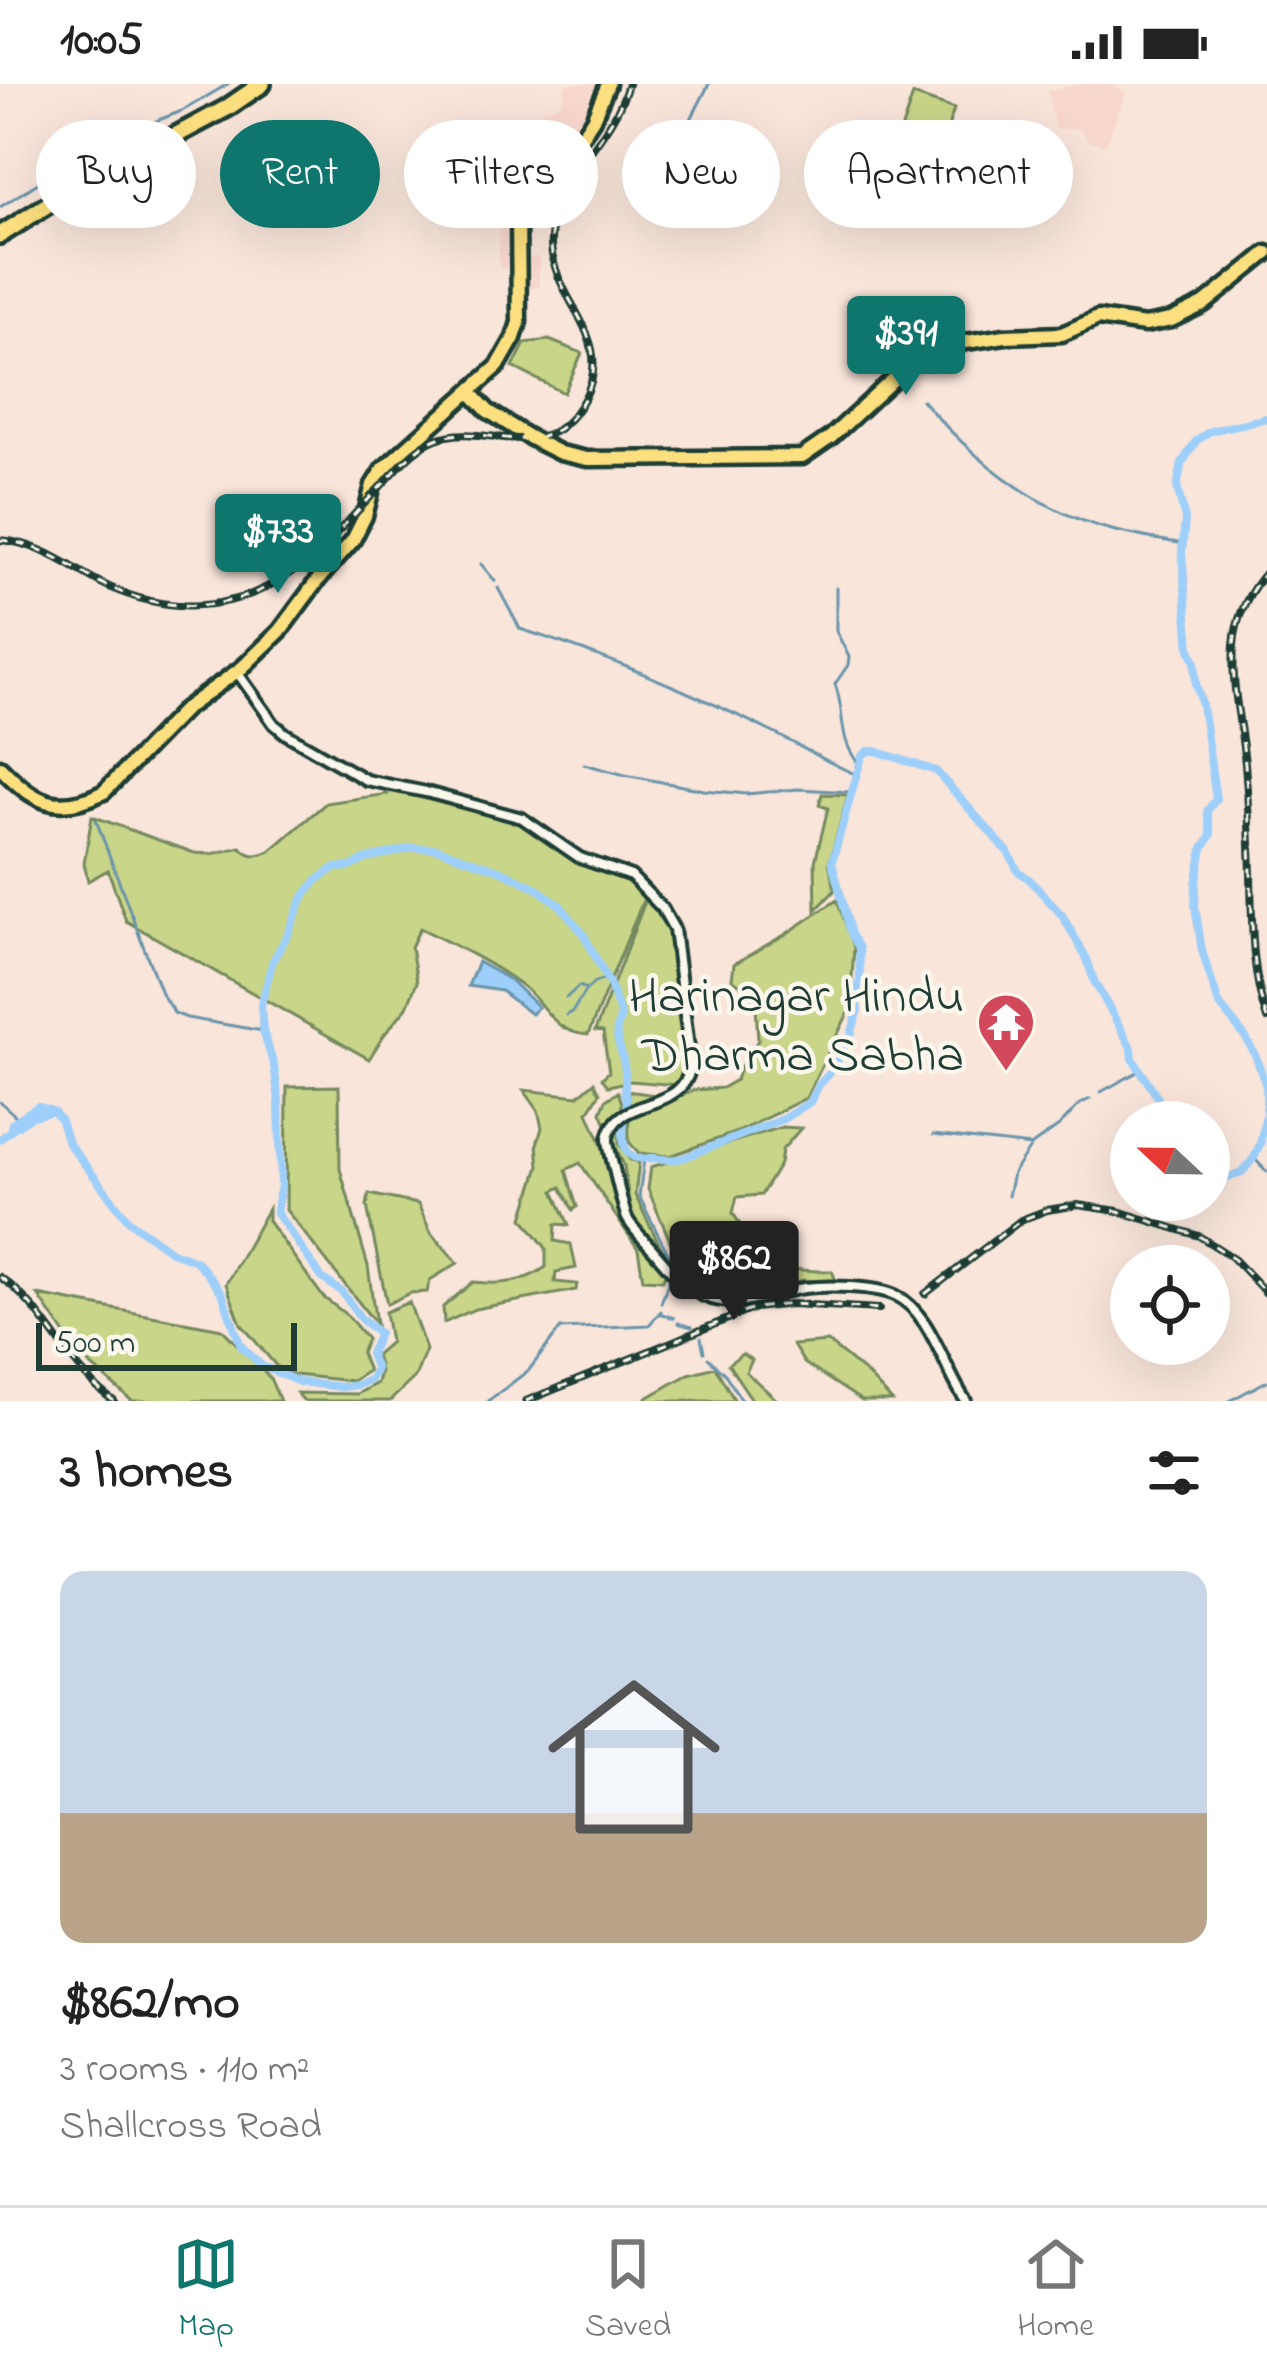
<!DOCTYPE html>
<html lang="en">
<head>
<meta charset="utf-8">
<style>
  body { margin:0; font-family:"Indie Flower",sans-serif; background:#f2f2f2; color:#222; height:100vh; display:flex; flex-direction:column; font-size:45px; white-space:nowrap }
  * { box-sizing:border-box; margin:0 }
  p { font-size:39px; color:#767676 }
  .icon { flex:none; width:66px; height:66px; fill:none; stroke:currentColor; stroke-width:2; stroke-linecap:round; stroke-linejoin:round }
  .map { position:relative; height:1317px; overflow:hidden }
  .side { display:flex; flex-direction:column; background:#fff; flex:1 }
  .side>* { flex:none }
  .guide { position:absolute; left:36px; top:36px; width:1197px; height:108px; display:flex; gap:24px }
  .needle { width:78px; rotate:292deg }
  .controls { position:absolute; left:1110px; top:1017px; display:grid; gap:24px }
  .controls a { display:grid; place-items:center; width:120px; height:120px; border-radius:50%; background:#fff; box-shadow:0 12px 48px #0002; font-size:60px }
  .scale { position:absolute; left:36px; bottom:30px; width:261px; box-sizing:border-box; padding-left:12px; border:6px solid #1f3d34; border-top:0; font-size:33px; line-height:42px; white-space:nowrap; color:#1f3d34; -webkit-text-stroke:9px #fbf7ec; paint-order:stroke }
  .price { position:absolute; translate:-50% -102px; padding:0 27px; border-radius:12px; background:#0f766e; color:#fff; font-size:39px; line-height:78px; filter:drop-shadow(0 3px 6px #0008) }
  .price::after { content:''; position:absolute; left:50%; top:72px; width:36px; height:27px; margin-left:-18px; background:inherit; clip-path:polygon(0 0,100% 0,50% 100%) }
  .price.selected { background:#222; color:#fff }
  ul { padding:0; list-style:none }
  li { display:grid; align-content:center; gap:24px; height:636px; padding:0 60px }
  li+li { border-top:3px solid #e0e0e0 }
  li span { display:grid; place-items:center; height:372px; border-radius:24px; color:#555 }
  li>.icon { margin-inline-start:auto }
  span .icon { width:216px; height:216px; fill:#fffc; stroke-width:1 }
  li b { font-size:51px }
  h2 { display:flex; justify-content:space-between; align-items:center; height:144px; padding:0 60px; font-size:51px }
  .pill { padding:0 42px; border-radius:54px; background:#fff; box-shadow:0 12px 48px #0002; font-size:42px; line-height:108px }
  .pill.selected { background:#0f766e; color:#fff }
  .status { display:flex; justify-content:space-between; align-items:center; height:84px; padding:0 60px; background:#fff; direction:ltr }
  .status svg { height:33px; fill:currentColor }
  .tab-bar { display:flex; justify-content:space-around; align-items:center; height:168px; border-top:3px solid #e0e0e0; background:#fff; font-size:33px; color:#767676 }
  .tab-bar a { display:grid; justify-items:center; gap:6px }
  .tab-bar .selected { color:#0f766e }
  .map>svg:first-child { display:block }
  .built { fill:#f8d8cd }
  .green { fill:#c9d588; stroke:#74895e; stroke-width:3 }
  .water { fill:#9dcffa; stroke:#6b95ab; stroke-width:3 }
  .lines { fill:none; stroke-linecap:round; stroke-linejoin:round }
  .stream { stroke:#6b95ab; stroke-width:3 }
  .river { stroke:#9dcffa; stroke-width:8 }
  .minor-casing { stroke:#1f3d34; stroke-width:16 }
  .major-casing { stroke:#1f3d34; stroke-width:21 }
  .highway-casing { stroke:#1f3d34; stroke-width:24 }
  .minor { stroke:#fbf7ec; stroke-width:8 }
  .major { stroke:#fce080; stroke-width:12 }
  .highway { stroke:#fce080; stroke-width:15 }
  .rail-casing { stroke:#1f3d34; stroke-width:8 }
  .rail { stroke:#fbf7ec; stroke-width:3; stroke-dasharray:9; stroke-linecap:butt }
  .major-bridge-casing { stroke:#1f3d34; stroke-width:21; stroke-linecap:butt }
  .major-bridge { stroke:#fce080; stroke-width:12 }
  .labels { text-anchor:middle; stroke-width:9; stroke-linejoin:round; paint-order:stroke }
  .poi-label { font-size:51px; fill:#1f3d34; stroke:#fbf7ec; text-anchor:end }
</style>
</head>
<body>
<div class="status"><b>10:05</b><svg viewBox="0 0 49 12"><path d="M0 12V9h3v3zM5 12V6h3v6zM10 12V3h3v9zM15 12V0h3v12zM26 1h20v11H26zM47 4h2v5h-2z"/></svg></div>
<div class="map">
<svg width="1267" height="1317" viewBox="0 0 1267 1317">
  <rect width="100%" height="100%" fill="#f9e5da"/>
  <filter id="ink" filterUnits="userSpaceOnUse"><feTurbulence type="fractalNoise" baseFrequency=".00833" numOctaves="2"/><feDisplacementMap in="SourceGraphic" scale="24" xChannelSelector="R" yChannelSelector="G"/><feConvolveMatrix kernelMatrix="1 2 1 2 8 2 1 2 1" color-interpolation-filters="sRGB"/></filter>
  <g filter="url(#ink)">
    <!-- built -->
    <path class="built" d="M566,0H605L589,36L552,87L541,83L537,62L518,37L561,19Z
      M1083,0H1111L1126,9L1106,61L1089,57L1079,44L1055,45L1047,7Z
      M523,139L524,173H539V204L523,203L522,183L499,184V141Z"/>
    <!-- green -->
    <path class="green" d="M913,11L954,25L937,77L895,64Z
      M549,256L582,269L564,309L513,283L525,259Z
      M389,706L514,736L540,750L571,774L623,792L644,814L588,951C551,948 547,921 521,901C490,878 454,861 420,844L411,863L417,898L407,923L384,951L369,975L126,837L108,786L88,797L84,779L92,732L194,769L212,770L241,763C250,774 258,772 270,767L326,719L388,710Z
      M822,710L848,711L829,779L835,806L816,826L815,778L828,724L819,721Z
      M646,815L663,833L670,845C674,880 694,974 677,1001L631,997L608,1002L602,994L609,988L603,948L595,947Z
      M837,816L854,863L850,925L806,1014L740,1047L670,1072L639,1069L629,1058L628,1007L676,1014L694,1006L722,1004L736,996L740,984L758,956L756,921L749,907L732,895L734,880L786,850Z
      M594,998L600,1009L588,1028L619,1102L624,1135L666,1187L663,1196L643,1195L638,1165L580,1079L566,1086L577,1123L573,1126L561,1103L554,1107L569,1141L556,1140L555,1157L571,1160L576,1184L556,1188L555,1198L577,1200L576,1206L475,1225L444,1239L443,1223L473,1198C500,1201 524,1199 546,1183V1164L523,1134L539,1082L537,1060L542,1044L538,1026L524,1006L578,1012Z
      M339,1002L340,1085L368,1182L376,1240L286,1126L287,1003Z
      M618,1008L622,1019L619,1059L630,1076L639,1078L635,1111L664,1170L631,1133L624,1082L601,1028L606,1016Z
      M782,1043L801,1044L782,1066L780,1080L761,1111L737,1113L733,1129C762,1178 775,1188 832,1187L837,1199L804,1196L736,1212L700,1204L684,1190L648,1105L651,1083Z
      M369,1110L418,1120L431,1149L458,1179L430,1196L427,1208L410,1209L387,1220L367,1122Z
      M268,1125V1137L323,1213L348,1232L367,1255L361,1269L368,1287L352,1297L295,1291L277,1283L241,1240L226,1200Z
      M38,1211L222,1245L270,1294L280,1317H132L79,1271Z
      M409,1218L426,1266L415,1293L390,1317H304L297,1309L357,1310L377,1299L380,1287L376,1270L390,1258L385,1228Z
      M828,1258L866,1289L892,1317H862L804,1279L793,1261Z
      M742,1270L752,1276L746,1288L778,1317H753L728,1280Z
      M715,1283L735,1317H646L645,1315L689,1290Z"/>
    <!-- water -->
    <path class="water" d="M478,878L510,896L538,923L531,930L501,907L468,902Z"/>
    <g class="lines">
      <!-- stream -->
      <path class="stream" d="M686,45L709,0
        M0,123L41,97L126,58L156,37L182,27L228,0
        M922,316C970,372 1029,421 1101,443C1128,451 1156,455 1183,460
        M481,480L495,497
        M498,504L520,545C610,573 696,610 780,652C805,665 829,679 855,690
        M836,504V547L849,573L848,581L835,600C846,630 837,654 859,680
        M584,680L625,691L704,706L747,710L798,705L852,708
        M96,736L161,909L174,929L187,934L263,947
        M566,914L579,902L587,905L595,898L607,895
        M566,931L573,927L586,905
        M1101,1008L1141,986
        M0,1018L18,1034
        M933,1051L1031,1062
        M1254,1074L1267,1088
        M644,1075L639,1112L676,1186
        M1008,1112L1013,1089L1032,1061L1059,1042L1080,1020L1090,1015
        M661,1219L670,1193
        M659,1229L674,1234
        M678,1239L692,1243
        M701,1254L704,1268
        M708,1274L725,1290L742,1317
        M488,1317L529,1286L560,1245L649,1241L661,1227
        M1229,1317L1267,1297"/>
      <!-- river -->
      <path class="river" d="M12,1045L32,1032L49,1028
        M0,1055L11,1046L12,1039L38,1022L54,1028L61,1037L68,1059L129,1137L172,1168L196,1177L205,1187L222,1209L241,1262L262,1282L299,1298L342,1303L357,1301L370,1296L376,1285L370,1270L379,1249L362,1236L342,1208L322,1194L276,1128L281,1101L279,1016L274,982L263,947L261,921L273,876L288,850L302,815L316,797L334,784L350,783L366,775L411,764H436L502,787L535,803L560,821L584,851L611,903L621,933C611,950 621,962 624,981C626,990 625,1001 625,1011L627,1014C627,1030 615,1063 633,1073C639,1076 647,1074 653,1074C665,1075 671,1077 683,1074L783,1035L810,1018L819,1001L830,989L850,954L858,927L856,915L860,895L859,864L851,850L832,778L862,672L868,667H876L936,687L1008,768L1018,787L1029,795L1062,831L1087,875L1094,897L1132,965L1133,975L1158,1014L1166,1038
        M1209,1084L1229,1093L1242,1088L1254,1074L1260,1060L1266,1030V1002L1256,973L1246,954L1219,920L1202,867L1195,822L1196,800L1203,764L1211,751L1207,727L1216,715L1202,621L1196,600L1195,577L1190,565L1182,470L1185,435L1177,403L1182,379L1196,357L1210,347L1267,334"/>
      <defs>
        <path id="minor" d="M237,588L274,640L286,650L366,696L426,708L522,734L580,774L631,792L662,824L674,845L691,979C686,1031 616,1010 608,1054C607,1059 624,1127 627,1134C631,1142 638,1149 644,1156C661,1173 675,1195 696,1208C731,1230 768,1209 804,1204C827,1201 874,1202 895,1211C931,1228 944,1286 966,1317"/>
        <path id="major" d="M470,308L488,327L527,352
          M538,358L560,369L587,375L802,373L831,353L927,264L1005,252L1062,250L1098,234L1145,241L1171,236L1204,220L1267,169
          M0,683C34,718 57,732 104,708L185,625L243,583L280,547L317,497L353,456L365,432L373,401L383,385L498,282L514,254L519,238L518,127L530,112L564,79L593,35L608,0"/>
        <path id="highway" d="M0,151L55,116L227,24L262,0"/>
      </defs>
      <!-- minor casing -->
      <use href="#minor" class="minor-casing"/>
      <!-- major casing -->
      <use href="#major" class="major-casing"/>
      <!-- highway casing -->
      <use href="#highway" class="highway-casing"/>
      <!-- minor -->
      <use href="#minor" class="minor"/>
      <!-- major -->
      <use href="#major" class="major"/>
      <!-- highway -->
      <use href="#highway" class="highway"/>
      <defs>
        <path id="rail" d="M0,456C39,459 66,480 99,498C124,511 150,519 178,521C273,527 322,464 381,402C398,385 413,364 436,355C489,335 544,388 584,315C617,254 554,218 551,161C548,98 611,61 628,0
          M1267,487C1250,506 1239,527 1235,552C1229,594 1241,638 1245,680C1248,716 1250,753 1251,790C1252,840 1251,887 1267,935
          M0,1193C48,1226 66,1284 114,1317
          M925,1210L1021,1136L1047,1126L1078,1121L1118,1127L1199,1152L1232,1173L1267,1210
          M526,1317L755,1224L792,1220L879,1225"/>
      </defs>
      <!-- rail casing -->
      <use href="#rail" class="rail-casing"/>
      <!-- rail -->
      <use href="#rail" class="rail"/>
      <defs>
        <path id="major-bridge" d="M527,352L538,358"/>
      </defs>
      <!-- major-bridge casing -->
      <use href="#major-bridge" class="major-bridge-casing"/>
      <!-- major-bridge -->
      <use href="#major-bridge" class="major-bridge"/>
    </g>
  </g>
  <!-- icons -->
  <defs>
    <symbol id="temple-pin" viewBox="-11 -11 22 30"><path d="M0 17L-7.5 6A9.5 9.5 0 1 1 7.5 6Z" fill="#d1495b" stroke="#fbf7ec"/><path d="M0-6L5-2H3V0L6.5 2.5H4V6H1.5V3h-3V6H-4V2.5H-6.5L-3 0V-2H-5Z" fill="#fff"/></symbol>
  </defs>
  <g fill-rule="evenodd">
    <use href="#temple-pin" x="973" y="905" width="66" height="90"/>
  </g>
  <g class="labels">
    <!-- poi labels -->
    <g class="poi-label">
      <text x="964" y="927">Harinagar Hindu<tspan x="964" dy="59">Dharma Sabha</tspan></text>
    </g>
  </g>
</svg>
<div class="controls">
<a><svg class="needle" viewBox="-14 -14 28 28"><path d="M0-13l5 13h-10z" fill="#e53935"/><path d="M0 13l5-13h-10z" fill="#767676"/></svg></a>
<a><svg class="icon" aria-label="locate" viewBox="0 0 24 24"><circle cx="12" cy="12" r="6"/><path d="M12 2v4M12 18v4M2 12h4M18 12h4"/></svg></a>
</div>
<div class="scale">500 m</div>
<b class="price" style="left:906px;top:314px">$391</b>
<b class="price" style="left:278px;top:512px">$733</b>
<b class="price selected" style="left:734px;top:1239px">$862</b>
<div class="guide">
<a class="pill">Buy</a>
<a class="pill selected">Rent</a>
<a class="pill">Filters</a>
<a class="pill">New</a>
<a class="pill">Apartment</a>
</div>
</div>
<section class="side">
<h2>3 homes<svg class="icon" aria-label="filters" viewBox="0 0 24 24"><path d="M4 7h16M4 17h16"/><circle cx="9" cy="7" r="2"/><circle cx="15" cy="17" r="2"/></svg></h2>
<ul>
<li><span style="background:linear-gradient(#c9d6e8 65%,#b9a48a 0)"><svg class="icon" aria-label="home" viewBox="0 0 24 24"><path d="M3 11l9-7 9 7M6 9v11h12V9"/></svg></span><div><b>$862/mo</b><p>3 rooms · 110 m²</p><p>Shallcross Road</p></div></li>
</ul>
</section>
<nav class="tab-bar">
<a class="selected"><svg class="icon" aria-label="map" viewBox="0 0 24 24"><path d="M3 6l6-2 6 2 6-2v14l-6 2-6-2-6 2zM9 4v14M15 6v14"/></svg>Map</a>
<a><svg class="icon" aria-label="saved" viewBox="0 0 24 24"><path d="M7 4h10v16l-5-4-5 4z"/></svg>Saved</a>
<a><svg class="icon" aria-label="home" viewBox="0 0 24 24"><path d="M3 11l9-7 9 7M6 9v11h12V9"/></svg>Home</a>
</nav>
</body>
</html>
